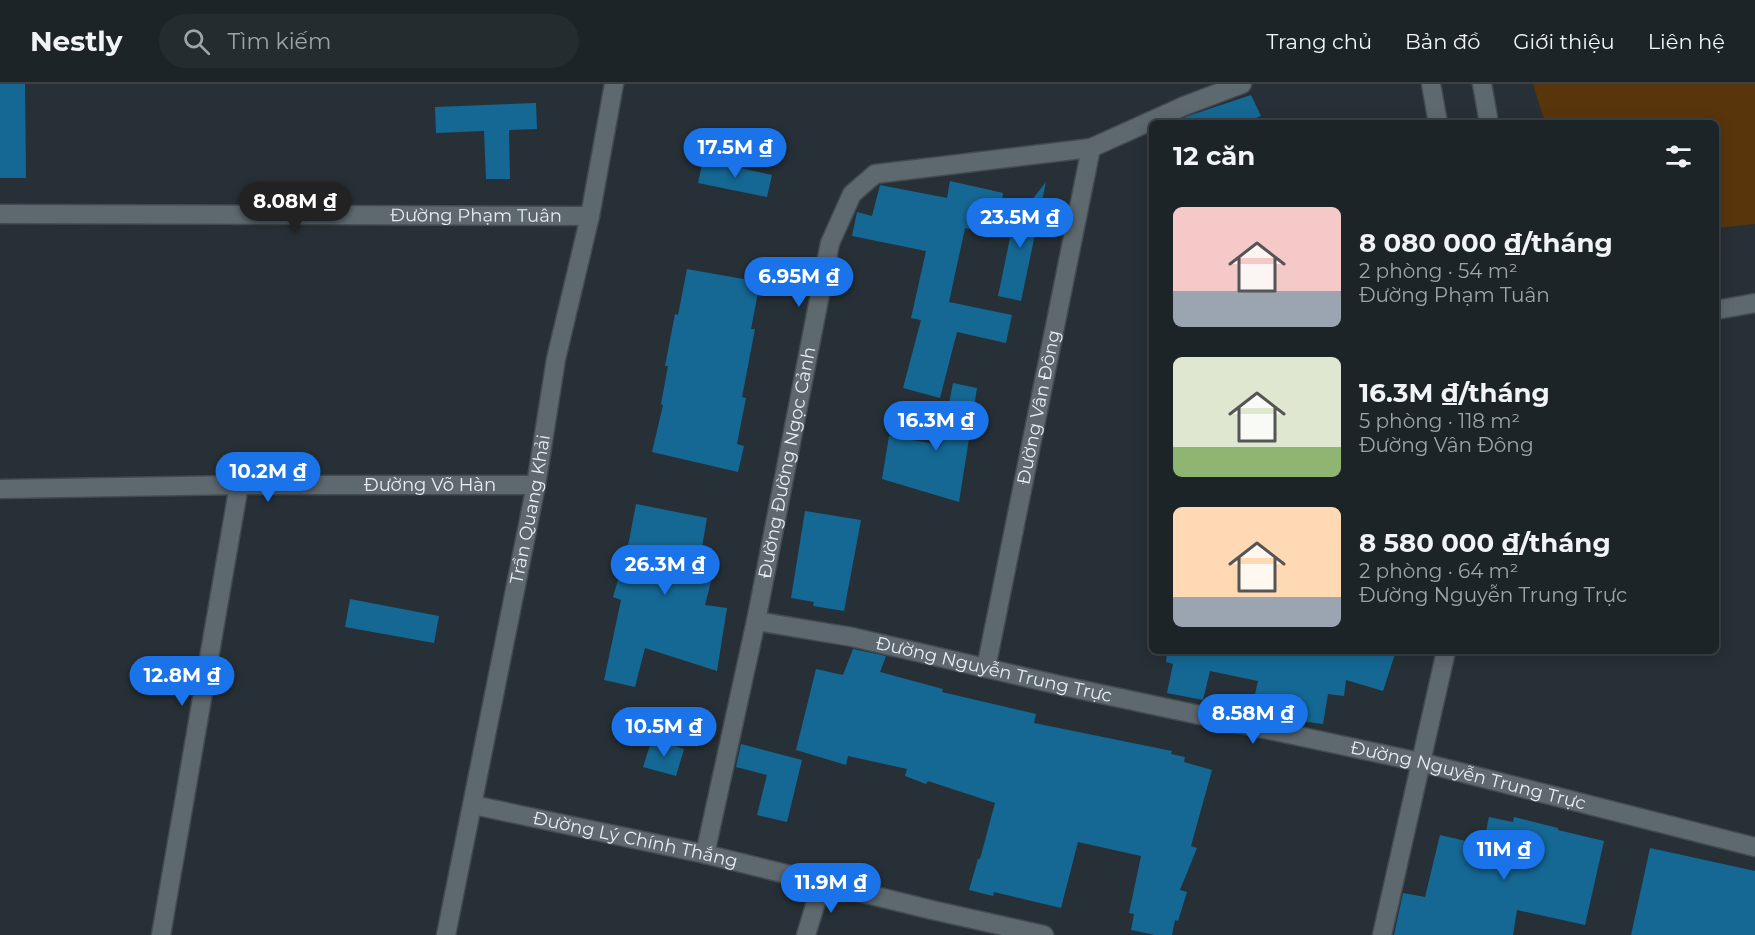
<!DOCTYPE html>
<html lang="vi">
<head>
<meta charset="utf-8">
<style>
  body { margin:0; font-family:Montserrat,sans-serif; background:#252c30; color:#f1f3f6; height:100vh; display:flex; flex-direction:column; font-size:22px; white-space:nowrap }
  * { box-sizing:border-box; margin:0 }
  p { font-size:20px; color:#a0a4a8 }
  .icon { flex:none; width:33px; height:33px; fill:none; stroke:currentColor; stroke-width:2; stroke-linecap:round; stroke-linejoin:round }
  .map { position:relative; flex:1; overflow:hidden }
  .sheet { position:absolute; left:1149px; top:36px; width:570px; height:534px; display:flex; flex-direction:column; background:#1d2428; border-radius:9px; box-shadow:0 3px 15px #0003,0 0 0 2px #3b4145 }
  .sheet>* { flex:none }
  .price { position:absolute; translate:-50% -51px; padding:0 14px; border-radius:21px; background:#1a73e8; color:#fff; font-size:20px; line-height:39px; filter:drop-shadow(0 2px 3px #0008) }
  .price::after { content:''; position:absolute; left:50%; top:36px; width:18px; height:14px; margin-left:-9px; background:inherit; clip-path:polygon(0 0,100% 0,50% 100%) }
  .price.on { background:#222; color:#fff }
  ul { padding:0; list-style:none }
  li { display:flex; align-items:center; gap:18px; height:150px; padding:0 24px }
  li span { display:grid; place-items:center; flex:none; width:168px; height:120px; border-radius:9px; color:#555 }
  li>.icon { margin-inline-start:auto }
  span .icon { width:72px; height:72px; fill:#fffc; stroke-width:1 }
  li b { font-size:26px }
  h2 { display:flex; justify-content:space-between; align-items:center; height:72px; padding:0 24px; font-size:26px }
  header { display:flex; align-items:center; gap:36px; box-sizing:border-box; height:84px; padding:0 30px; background:#1d2428; border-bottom:2px solid #3b4145 }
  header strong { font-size:28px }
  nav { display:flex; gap:33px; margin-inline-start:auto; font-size:21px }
  .search { width:420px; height:54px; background:#252c30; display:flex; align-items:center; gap:15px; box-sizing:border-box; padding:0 21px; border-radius:33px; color:#a0a4a8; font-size:22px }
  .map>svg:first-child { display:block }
  .green { fill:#59350c }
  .building { fill:#156894 }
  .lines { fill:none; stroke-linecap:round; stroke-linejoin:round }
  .minor-casing { stroke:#434b50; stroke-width:21 }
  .minor { stroke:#5d686f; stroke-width:18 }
  .labels { text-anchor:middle; stroke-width:4.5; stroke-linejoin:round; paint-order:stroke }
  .street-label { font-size:18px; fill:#e6ecf0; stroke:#273036 }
</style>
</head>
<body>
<header>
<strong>Nestly</strong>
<div class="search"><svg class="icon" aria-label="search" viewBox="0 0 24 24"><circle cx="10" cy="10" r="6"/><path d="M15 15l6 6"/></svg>Tìm kiếm</div>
<nav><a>Trang chủ</a><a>Bản đồ</a><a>Giới thiệu</a><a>Liên hệ</a></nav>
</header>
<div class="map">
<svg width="1755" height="851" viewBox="0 0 1755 851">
  <rect width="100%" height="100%" fill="#273036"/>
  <!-- green -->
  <path class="green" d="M1533,0H1755V140L1716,144V39H1545Z"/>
  <!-- building -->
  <path class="building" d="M0,0H25L26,94H0Z
    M1251,11L1261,32L1245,39H1180L1179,36L1188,32Z
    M536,19L537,45L509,46L510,95H486L484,47L436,49L435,23Z
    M703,76L772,91L767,113L698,99Z
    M950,97L1003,109L997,151L965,144L949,218L1012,231L1006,259L957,248L940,314L903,304L921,236L911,234L926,167L852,152L857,128L872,132L880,101L947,114Z
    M1046,98L1021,217L998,212L1010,154L1003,152Z
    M687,185L760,198L751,245H755L742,313L746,314L737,360L744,362L738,388L652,368L663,321L661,320L668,282H665L675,230L678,231Z
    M953,299L977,304L959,418L882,395L889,352L941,361Z
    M636,420L707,434L701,469L717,473L705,521L727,524L717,587L645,564L635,603L604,596L621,516L613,513L629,457Z
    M805,427L861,436L844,527L813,522L814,518L791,514Z
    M350,515L439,532L434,559L345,543Z
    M853,565L886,572L880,588L943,605L942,608L1036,630L1034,639L1172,667L1171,670L1185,673L1184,678L1212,686L1191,762L1197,764L1180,806L1187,808L1178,837L1175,836L1172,851H1155L1131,846L1134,830L1129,829L1141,772L1078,758L1061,824L994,808L993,812L969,806L978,775H980L995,719L928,697L926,700L905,692L907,685L848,672L846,681L796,666L816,585L843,591Z
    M1167,567H1396L1383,607L1346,596L1344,612L1328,610L1323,640L1300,637V639L1251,628L1258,597L1210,587L1203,616L1167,609L1173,580L1166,578Z
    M652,655L684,665L676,692L643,683Z
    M741,660L802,676L787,738L757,731L767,691L736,683Z
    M1489,733L1513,738L1514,733L1558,744V746L1604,757L1585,841L1517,826L1513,851H1394L1403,809L1425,813L1440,751L1483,761Z
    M1650,764L1755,787V851H1631Z"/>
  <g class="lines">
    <defs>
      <g id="minor">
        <path d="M1431,0L1438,39"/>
        <path d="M1482,0L1489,39"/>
        <path id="s1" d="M0,130L590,132"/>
        <path d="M1716,226L1755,219"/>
        <path id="s2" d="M0,405L239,401H536"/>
        <path id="s3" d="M756,537L852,553L1059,601L1420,678L1755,763"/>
        <path id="s4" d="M986,584L1091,64"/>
        <path id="s5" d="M473,721L705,770L932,826L1044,851"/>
        <path id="s6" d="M705,770L756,537L830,159L852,110L875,90L1091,64L1184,22L1242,0"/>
        <path d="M161,851L239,401"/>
        <path id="s7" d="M446,851L536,401L556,275L590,132L614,0"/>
        <path d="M806,851L822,798"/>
        <path d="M1382,851L1446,567"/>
      </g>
    </defs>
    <!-- minor casing -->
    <use href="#minor" class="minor-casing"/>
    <!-- minor -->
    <use href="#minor" class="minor"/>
  </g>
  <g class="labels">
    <!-- street labels -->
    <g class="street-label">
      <text dy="6" stroke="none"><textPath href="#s1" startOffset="476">Đường Phạm Tuân</textPath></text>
      <text dy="6" stroke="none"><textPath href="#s4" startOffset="266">Đường Vân Đông</textPath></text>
      <text dy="6" stroke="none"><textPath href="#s6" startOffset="400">Đường Đường Ngọc Cảnh</textPath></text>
      <text dy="6" stroke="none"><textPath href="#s2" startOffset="430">Đường Võ Hàn</textPath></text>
      <text dy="6" stroke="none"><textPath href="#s7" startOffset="434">Trần Quang Khải</textPath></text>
      <text dy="6" stroke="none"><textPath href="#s3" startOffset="243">Đường Nguyễn Trung Trực</textPath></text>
      <text dy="6" stroke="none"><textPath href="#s3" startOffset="729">Đường Nguyễn Trung Trực</textPath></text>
      <text dy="6" stroke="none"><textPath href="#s5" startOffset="166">Đường Lý Chính Thắng</textPath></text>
    </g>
  </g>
</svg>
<b class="price" style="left:735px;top:95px">17.5M ₫</b>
<b class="price on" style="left:295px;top:149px">8.08M ₫</b>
<b class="price" style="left:1020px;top:165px">23.5M ₫</b>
<b class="price" style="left:799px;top:224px">6.95M ₫</b>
<b class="price" style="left:936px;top:368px">16.3M ₫</b>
<b class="price" style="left:268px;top:419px">10.2M ₫</b>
<b class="price" style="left:665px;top:512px">26.3M ₫</b>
<b class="price" style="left:182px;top:623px">12.8M ₫</b>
<b class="price" style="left:1253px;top:661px">8.58M ₫</b>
<b class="price" style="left:664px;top:674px">10.5M ₫</b>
<b class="price" style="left:1504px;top:797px">11M ₫</b>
<b class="price" style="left:831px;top:830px">11.9M ₫</b>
<section class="sheet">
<h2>12 căn<svg class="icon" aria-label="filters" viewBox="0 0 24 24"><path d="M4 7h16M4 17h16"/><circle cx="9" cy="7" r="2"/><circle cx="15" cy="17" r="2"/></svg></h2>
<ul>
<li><span style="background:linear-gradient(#f6c9c9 70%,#9aa5b1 0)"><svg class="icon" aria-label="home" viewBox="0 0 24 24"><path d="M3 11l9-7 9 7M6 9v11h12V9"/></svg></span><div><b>8 080 000 ₫/tháng</b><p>2 phòng · 54 m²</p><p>Đường Phạm Tuân</p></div></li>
<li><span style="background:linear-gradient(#dfe7d0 75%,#8fb573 0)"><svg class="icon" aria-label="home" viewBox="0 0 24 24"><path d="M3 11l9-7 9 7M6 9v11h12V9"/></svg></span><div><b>16.3M ₫/tháng</b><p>5 phòng · 118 m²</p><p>Đường Vân Đông</p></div></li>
<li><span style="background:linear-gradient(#ffd9b3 75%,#9aa5b1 0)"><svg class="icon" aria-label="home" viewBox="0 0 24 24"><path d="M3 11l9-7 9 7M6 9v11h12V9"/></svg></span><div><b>8 580 000 ₫/tháng</b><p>2 phòng · 64 m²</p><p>Đường Nguyễn Trung Trực</p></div></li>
</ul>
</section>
</div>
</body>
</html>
